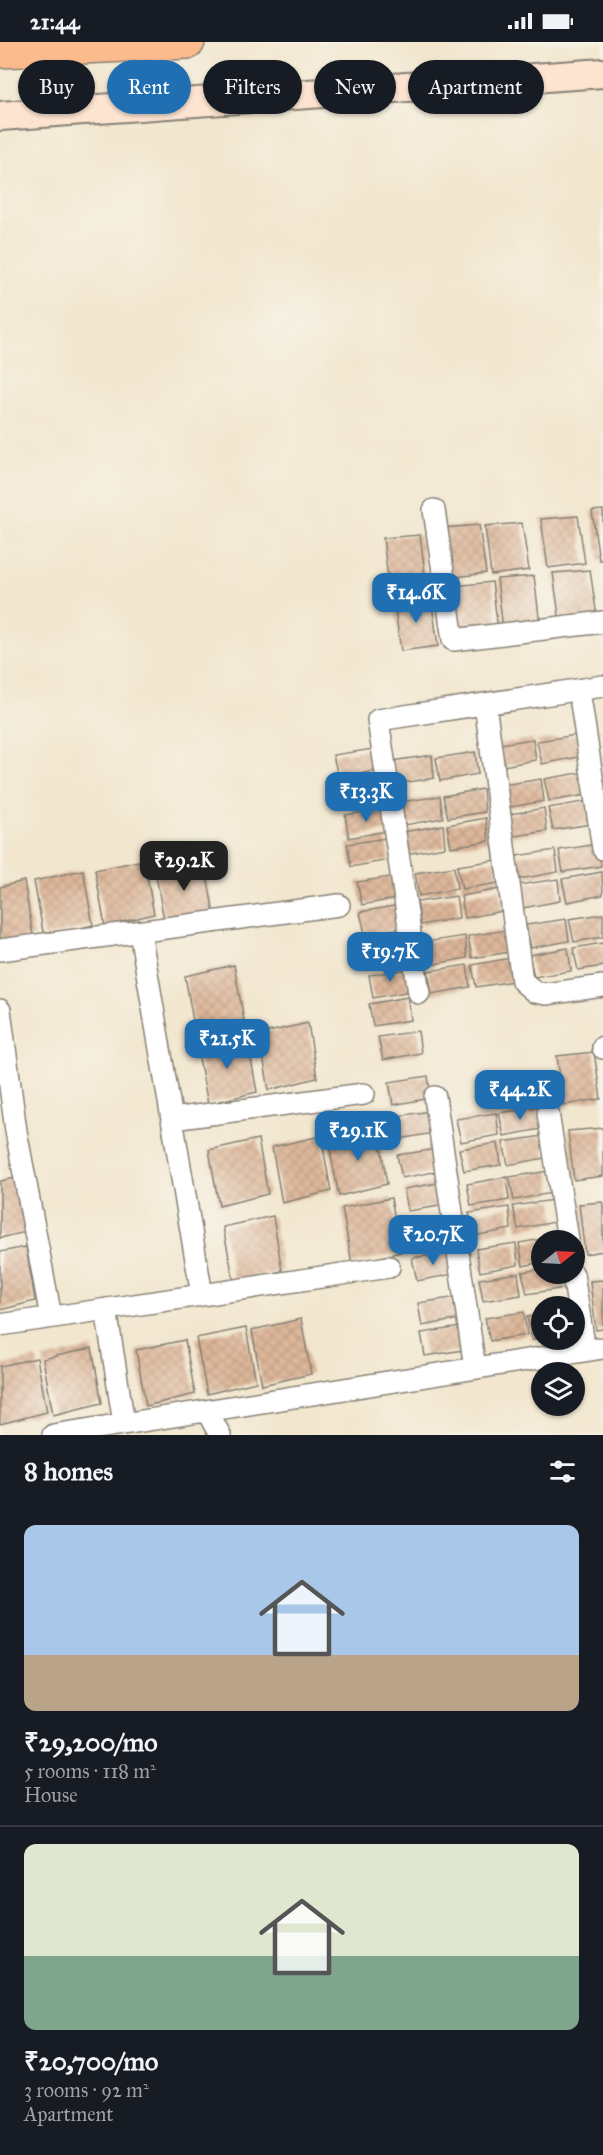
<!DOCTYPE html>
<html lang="en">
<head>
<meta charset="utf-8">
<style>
  body { margin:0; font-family:"IM FELL Great Primer",serif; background:#20242c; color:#f1f3f6; height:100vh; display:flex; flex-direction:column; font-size:22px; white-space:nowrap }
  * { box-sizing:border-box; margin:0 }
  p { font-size:20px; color:#9ea1a6 }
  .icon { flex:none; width:33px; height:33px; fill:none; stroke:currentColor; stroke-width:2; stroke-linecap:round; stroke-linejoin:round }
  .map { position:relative; height:1393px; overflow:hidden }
  .sheet { display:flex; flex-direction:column; background:#171b24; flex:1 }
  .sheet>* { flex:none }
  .banner { position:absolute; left:18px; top:18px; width:567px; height:54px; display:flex; gap:12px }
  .needle { width:39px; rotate:72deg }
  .controls { position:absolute; left:531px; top:1188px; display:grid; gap:12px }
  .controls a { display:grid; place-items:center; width:54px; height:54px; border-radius:50%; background:#171b24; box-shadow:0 2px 4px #0004; font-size:30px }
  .price { position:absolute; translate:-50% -51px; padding:0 14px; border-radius:12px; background:#1f6fb2; color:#fff; font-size:20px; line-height:39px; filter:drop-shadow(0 2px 3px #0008) }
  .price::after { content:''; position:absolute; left:50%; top:36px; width:18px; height:14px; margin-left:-9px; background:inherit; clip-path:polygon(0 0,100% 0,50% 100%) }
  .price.active { background:#222; color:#fff }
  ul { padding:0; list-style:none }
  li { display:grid; align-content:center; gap:12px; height:318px; padding:0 24px }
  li+li { border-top:2px solid #363941 }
  li span { display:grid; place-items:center; height:186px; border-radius:12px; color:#555 }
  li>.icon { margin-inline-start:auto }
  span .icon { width:108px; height:108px; fill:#fffc; stroke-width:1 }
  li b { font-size:26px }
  h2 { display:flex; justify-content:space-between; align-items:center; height:72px; padding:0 24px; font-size:26px }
  .pill { padding:0 21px; border-radius:27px; background:#171b24; box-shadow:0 2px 4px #0004; font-size:21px; line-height:54px }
  .pill.active { background:#1f6fb2; color:#fff }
  .status { display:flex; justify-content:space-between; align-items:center; height:42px; padding:0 30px; background:#171b24; direction:ltr }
  .status svg { height:16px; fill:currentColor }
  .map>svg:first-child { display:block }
  .building { fill:url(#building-cross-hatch) }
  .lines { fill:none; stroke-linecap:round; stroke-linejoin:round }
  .street-casing { stroke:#878175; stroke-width:24 }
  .secondary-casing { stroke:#878175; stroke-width:32 }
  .highway-casing { stroke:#878175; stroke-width:36 }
  .street { stroke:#fff; stroke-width:21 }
  .secondary { stroke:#fde4d1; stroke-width:28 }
  .highway { stroke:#fbbb8d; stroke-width:33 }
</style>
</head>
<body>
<div class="status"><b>21:44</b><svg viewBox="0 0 49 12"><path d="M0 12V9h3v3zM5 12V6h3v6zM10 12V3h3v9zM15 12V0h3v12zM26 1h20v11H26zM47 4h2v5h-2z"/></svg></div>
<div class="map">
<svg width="603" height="1393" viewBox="0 0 603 1393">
  <defs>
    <pattern id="building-cross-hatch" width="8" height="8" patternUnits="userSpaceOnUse" patternTransform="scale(1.5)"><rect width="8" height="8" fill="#deb79a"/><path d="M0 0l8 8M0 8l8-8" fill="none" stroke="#be9d84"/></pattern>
  </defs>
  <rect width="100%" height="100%" fill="#f7f3e8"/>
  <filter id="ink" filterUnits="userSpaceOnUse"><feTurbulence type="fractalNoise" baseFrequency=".0167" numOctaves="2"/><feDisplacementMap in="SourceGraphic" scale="12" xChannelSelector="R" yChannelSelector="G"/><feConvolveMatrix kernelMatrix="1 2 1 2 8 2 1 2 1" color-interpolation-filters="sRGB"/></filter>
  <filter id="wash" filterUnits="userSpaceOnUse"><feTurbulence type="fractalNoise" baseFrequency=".008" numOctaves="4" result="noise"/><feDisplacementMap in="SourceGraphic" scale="24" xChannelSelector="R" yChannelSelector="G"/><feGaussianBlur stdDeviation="1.35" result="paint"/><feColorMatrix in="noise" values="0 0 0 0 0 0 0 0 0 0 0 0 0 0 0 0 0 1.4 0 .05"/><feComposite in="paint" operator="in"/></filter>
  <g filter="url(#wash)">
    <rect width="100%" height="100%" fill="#f2e6ce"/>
    <g id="blocks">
      <!-- building -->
      <path class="building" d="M603,468V518H599L592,469Z
        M578,474L585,521L548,526L541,477Z
        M522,481L529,528L491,533L485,484Z
        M479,483L486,531L449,536L442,486Z
        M420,493L426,540L389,545L383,496Z
        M590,528L597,575L560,581L553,531Z
        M534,534L540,582L503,587L497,537Z
        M492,540L498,588L461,593L455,544Z
        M431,556L438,604L401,609L394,560Z
        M576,693L579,715L542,722L537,699Z
        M533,697L536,718L498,725L493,703Z
        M373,707L376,729L338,735L333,713Z
        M475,710L478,732L440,739L436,716Z
        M432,713L434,736L396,742L392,719Z
        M584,730L587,753L549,759L544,737Z
        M375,736L378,758L340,765L336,742Z
        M541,737L544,759L506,766L502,743Z
        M483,747L485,770L448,776L443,754Z
        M440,754L443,776L405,783L401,760Z
        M588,759L591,782L553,788L548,766Z
        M544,766L547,789L509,795L504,773Z
        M384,767L387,789L349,796L345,773Z
        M486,776L489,799L451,805L447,783Z
        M443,783L445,805L407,812L403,790Z
        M386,796L389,818L351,825L347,802Z
        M598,802L601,824L563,830L559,808Z
        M555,808L558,830L520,837L516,814Z
        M204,817L214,872L165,884L155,828Z
        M144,818L154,872L105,884L95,828Z
        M496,818L499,841L462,847L457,824Z
        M454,825L457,847L419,854L415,831Z
        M83,828L93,883L44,895L34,839Z
        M602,830L603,853L567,860L562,837Z
        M397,834L400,856L362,863L357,840Z
        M558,837L560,859L523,866L518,843Z
        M24,839L33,894L0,902V845Z
        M500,847L503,869L465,876L461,854Z
        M456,854L459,876L421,883L417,860Z
        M399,863L402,886L365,892L360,870Z
        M603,872V895L574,900L569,877Z
        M566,877L569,899L531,906L526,883Z
        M507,888L510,910L472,916L468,894Z
        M465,894L467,916L430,923L425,900Z
        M406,897L409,920L371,926L366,904Z
        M603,901V924L578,928L573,906Z
        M568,906L571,929L534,935L529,913Z
        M511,916L514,939L476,945L472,923Z
        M234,923L244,978L195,990L185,934Z
        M467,923L470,945L432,952L428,929Z
        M408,927L411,949L373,956L369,933Z
        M408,955L411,978L373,984L369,962Z
        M308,981L317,1036L269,1048L259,992Z
        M418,989L421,1011L383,1018L378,995Z
        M247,995L257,1050L208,1062L197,1006Z
        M594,1010L601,1057L564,1063L557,1014Z
        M428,1034L431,1056L393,1063L389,1040Z
        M538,1065L541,1087L504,1094L499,1071Z
        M430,1069L433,1091L395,1098L391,1075Z
        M496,1071L499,1093L461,1100L456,1077Z
        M603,1086V1134L574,1138L568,1089Z
        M378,1087L387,1142L339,1154L328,1098Z
        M321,1094L331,1149L282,1161L272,1105Z
        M542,1094L545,1116L508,1123L503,1100Z
        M258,1097L268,1152L219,1164L209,1108Z
        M498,1101L501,1123L464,1129L459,1107Z
        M437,1107L440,1129L402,1136L397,1113Z
        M549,1129L552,1151L514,1158L509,1135Z
        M506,1135L509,1158L471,1164L467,1142Z
        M16,1136L26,1190L0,1196V1139Z
        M443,1140L446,1163L408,1169L404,1147Z
        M391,1156L401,1210L352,1222L342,1166Z
        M553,1158L555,1180L518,1187L513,1164Z
        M603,1160V1209L585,1212L579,1162Z
        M509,1165L511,1187L474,1194L469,1171Z
        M273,1174L282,1229L234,1240L223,1185Z
        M446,1180L449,1203L411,1209L407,1186Z
        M542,1197V1220L523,1224L519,1201Z
        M516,1201L518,1223L480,1230L476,1207Z
        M26,1205L35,1259L0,1268V1210Z
        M451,1210L454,1232L417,1239L412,1216Z
        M542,1227V1232H563L565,1246L527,1252L522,1230Z
        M518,1231L521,1253L483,1259L479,1237Z
        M603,1238V1287L596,1288L590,1239Z
        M457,1255L460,1277L422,1284L418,1261Z
        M524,1270L527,1293L490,1299L485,1276Z
        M542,1273V1296L532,1298L527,1275Z
        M301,1277L311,1332L262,1343L252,1288Z
        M460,1285L463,1308L425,1314L421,1291Z
        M246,1286L256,1340L207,1352L196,1296Z
        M185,1298L195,1352L146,1364L136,1308Z
        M92,1306L102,1361L53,1373L43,1317Z
        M37,1316L47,1370L0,1382V1324Z"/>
    </g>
  </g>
  <g filter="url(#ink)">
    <use href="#blocks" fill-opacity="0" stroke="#878175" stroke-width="1.5"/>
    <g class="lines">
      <defs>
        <path id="street" d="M434,468L453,598L603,580
          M579,648L603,807
          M485,662L522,939L535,950L546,952L603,944
          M140,890L202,1253
          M0,908L339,863
          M419,951L378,678L603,644
          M0,968L16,1089L51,1275
          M603,1005V1006
          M435,1055L475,1326
          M548,1071L568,1198
          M172,1077L364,1052
          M573,1232L585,1309
          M106,1267L124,1382
          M0,1283L389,1225
          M207,1369L220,1393
          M53,1393L603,1306"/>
        <path id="secondary" d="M0,74L603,31"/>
        <path id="highway" d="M0,9L188,0"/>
      </defs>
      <!-- street casing -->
      <use href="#street" class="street-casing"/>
      <!-- secondary casing -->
      <use href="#secondary" class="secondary-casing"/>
      <!-- highway casing -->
      <use href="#highway" class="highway-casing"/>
      <!-- street -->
      <use href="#street" class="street"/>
      <!-- secondary -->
      <use href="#secondary" class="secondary"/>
      <!-- highway -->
      <use href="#highway" class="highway"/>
    </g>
  </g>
</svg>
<div class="controls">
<a><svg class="needle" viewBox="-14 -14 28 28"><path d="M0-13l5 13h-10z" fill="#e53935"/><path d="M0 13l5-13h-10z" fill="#9ea1a6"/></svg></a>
<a><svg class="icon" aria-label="locate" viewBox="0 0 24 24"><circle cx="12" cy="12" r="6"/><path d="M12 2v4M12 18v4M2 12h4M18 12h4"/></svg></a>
<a><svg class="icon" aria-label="layers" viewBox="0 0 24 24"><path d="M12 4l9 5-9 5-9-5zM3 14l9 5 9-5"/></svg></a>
</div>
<b class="price" style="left:416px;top:582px">₹14.6K</b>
<b class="price" style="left:366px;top:781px">₹13.3K</b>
<b class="price active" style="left:184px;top:850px">₹29.2K</b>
<b class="price" style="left:390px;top:941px">₹19.7K</b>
<b class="price" style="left:227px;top:1028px">₹21.5K</b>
<b class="price" style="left:520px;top:1079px">₹44.2K</b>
<b class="price" style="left:358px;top:1120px">₹29.1K</b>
<b class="price" style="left:433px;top:1224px">₹20.7K</b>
<div class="banner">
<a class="pill">Buy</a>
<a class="pill active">Rent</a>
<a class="pill">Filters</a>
<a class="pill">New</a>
<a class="pill">Apartment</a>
</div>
</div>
<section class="sheet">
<h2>8 homes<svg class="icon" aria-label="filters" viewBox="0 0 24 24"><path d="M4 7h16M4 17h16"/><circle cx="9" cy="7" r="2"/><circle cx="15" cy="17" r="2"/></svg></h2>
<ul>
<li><span style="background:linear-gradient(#a9c7e8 70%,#b9a48a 0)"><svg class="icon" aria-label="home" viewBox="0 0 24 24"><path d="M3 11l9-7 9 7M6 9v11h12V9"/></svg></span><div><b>₹29,200/mo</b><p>5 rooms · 118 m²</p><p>House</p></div></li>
<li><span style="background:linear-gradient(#dfe7d0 60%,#7fa58c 0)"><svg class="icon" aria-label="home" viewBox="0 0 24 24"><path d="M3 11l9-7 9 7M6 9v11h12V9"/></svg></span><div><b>₹20,700/mo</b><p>3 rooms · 92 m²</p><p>Apartment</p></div></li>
</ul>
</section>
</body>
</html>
